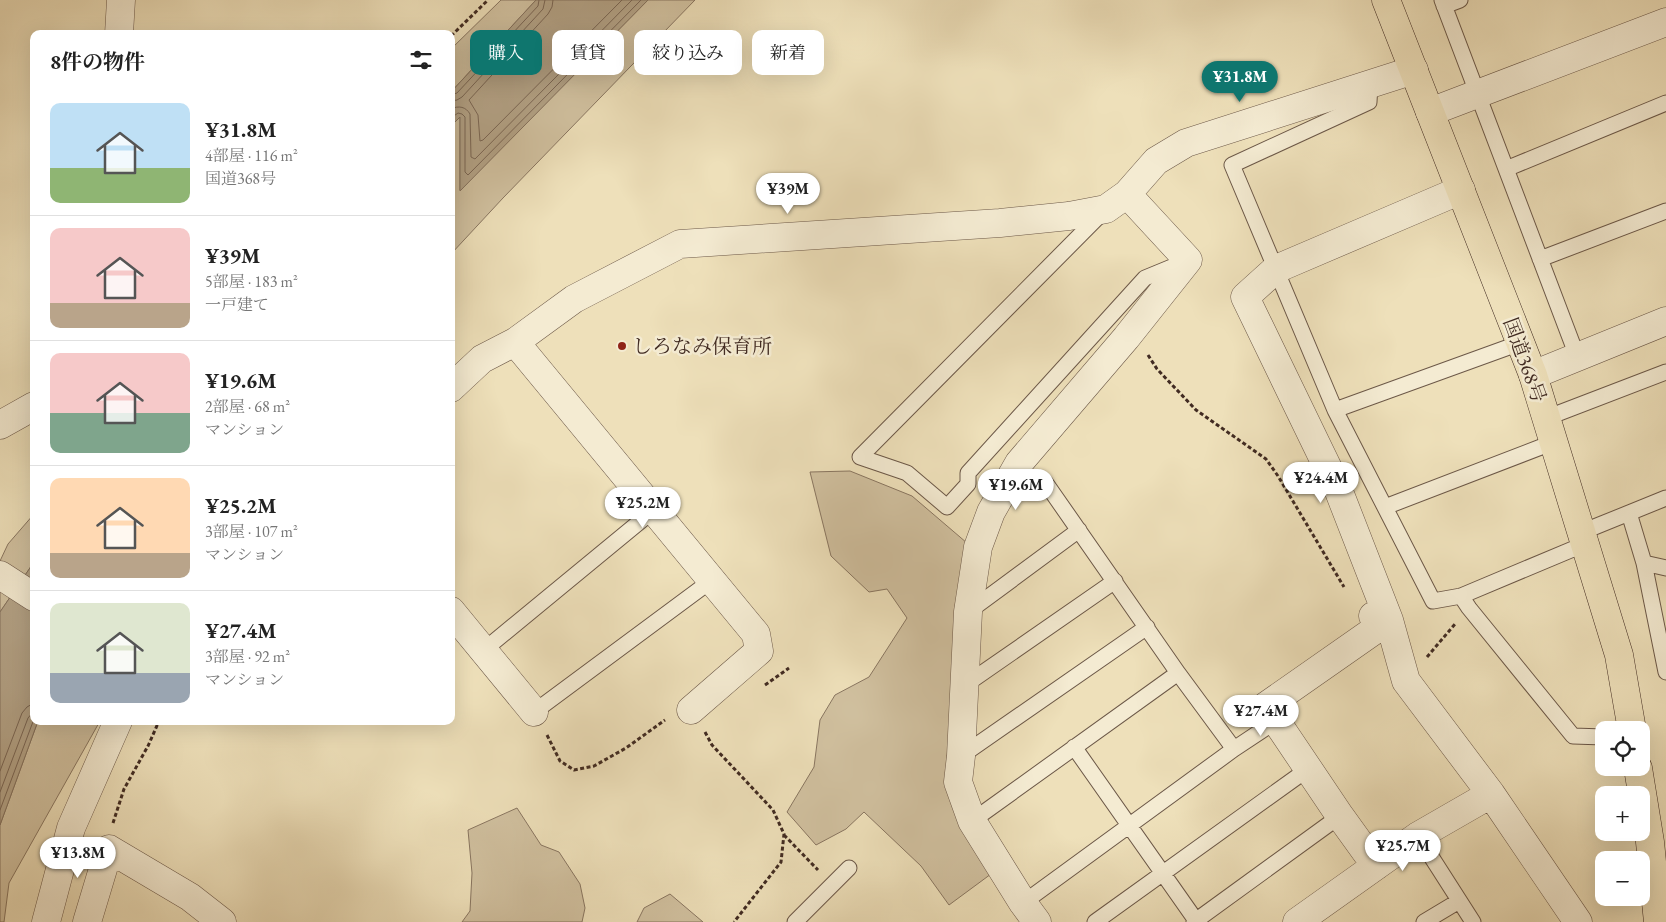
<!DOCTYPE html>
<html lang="ja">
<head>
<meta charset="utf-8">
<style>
  body { margin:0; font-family:"EB Garamond","Noto Serif JP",serif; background:#f2f2f2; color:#222; height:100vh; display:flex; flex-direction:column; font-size:19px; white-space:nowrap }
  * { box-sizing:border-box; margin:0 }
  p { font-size:16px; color:#767676 }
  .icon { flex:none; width:28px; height:28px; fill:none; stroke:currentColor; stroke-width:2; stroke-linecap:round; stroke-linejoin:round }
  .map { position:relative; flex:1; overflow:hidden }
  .sheet { position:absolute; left:30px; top:30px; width:425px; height:695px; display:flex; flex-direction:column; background:#fff; border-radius:10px; box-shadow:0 5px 20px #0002 }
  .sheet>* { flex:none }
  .hud { position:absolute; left:470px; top:30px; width:475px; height:45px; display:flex; gap:10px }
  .tools { position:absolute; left:1595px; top:721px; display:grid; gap:10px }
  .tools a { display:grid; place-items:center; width:55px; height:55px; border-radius:10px; background:#fff; box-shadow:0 5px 20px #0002; font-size:25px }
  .price { position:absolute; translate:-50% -42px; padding:0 11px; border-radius:18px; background:#fff; color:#222; font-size:16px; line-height:32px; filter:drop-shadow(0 1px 2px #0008) }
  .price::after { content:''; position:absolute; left:50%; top:30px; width:15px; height:11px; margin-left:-8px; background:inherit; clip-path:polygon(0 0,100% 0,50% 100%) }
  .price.active { background:#0f766e; color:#fff }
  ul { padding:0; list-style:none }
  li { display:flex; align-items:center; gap:15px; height:125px; padding:0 20px }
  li+li { border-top:1px solid #e0e0e0 }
  li span { display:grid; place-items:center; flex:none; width:140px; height:100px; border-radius:10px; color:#555 }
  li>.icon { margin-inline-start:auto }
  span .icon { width:60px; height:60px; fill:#fffc; stroke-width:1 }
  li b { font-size:21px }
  h2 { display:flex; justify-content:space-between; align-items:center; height:60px; padding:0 20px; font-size:21px }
  .chip { padding:0 18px; border-radius:10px; background:#fff; box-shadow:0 5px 20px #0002; font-size:18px; line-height:45px }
  .chip.active { background:#0f766e; color:#fff }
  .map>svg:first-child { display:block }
  .green { fill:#d1c1a0; stroke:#897661 }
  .water { fill:#b3a286; stroke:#85725e }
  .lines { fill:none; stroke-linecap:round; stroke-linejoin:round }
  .shore { stroke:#7a6654; stroke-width:1 }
  .service-casing { stroke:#6c5848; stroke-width:17 }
  .minor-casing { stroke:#6c5848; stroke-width:29 }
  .trunk-casing { stroke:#412b22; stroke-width:29 }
  .path { stroke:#412b22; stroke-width:3; stroke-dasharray:4 2.5; stroke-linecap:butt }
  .service { stroke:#f4ebd2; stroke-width:15 }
  .minor { stroke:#f4ebd2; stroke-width:28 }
  .trunk { stroke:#eee0ba; stroke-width:28 }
  .poi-dot { fill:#8f2418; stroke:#f4ebd2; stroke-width:2 }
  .labels { text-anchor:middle; stroke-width:5; stroke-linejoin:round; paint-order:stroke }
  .poi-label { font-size:20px; fill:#412b22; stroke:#f4ebd2; text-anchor:start }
  .street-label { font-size:20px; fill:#412b22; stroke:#f4ebd2 }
</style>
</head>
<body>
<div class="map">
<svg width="1666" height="922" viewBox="0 0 1666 922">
  <rect width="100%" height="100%" fill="#eee0ba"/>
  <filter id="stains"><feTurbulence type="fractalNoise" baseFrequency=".004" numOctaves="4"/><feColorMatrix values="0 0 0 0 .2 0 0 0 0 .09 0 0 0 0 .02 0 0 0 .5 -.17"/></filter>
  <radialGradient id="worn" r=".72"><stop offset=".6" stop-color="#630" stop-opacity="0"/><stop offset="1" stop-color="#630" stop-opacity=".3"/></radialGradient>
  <!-- green -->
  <path class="green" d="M501,0H536L451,92V49Z
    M648,0H695L503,198L451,254V126L460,116V190Z
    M850,471L912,496L967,543L955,607L953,685L945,783L991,874L949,905L921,866L864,812L846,829L816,845L787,812L814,767L820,720L835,695L869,677L907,618L887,589L869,592L831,556L810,472Z
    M34,514V562L0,612V561L8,544Z
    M38,721H100L9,883L4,922H0V825Z
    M517,808L541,845L559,852L580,884L585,908L582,922H462L470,911L472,873L468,830Z
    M670,894L703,922H637L644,908Z"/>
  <!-- water -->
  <path class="water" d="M536,0H648L460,191V117L451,126V92Z
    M34,562V721H38L0,825V612Z"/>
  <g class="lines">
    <!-- shore -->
    <path class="shore" d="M553,0L552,7L548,14L469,100L478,115L480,141L483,140L622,0
      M451,95L457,93L538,6L539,0
      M451,101L457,100L462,97L543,9L545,0
      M451,109C459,105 466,107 470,114L471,157L475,159L632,0
      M451,118L458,113L462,114L465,117V172L468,175L641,0
      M0,771L22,713L27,707L34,703
      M0,792L28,718L34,711
      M0,810L34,719"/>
    <defs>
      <path id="service" d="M1442,0L1577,356
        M1444,6L1460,0
        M1370,84L1369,102L1232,165L1335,410L1433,601L1461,596L1585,544
        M1506,169L1666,103
        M1103,212L860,457L907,473L947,507L968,484V473L1145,278L1179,264
        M1540,259L1666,211
        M1335,410L1520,343
        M1546,418L1666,372
        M1045,482L1178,673L1234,749
        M1385,507L1554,442
        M1629,513L1644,563L1666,672
        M1582,532L1666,498
        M1644,563L1666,568
        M1461,596L1469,608L1573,736L1604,737
        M968,612L1079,530
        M484,650L654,510
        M965,685L1115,581
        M534,712L712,580
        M1074,747L1197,922
        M961,756L1147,627
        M972,821L1178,673
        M1418,836L1473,922
        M1023,903L1234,749L1276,721
        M795,922L849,868
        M1095,922L1308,769
        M1194,922L1340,816
        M1424,922L1459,901"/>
      <path id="minor" d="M119,34L121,0
        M1430,112L1666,22
        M1461,190L1276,269L1245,297L1338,489L1389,620L1406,681L1491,794L1578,922
        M515,342L756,634L759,651L691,710
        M1533,375L1666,321
        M451,388L482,359L515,342L574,299L680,244L1000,223L1069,216L1106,209L1127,194L1156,161L1186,143L1414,70
        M0,425L34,406
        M0,575L34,597
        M451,611L534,712
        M1373,616L1389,620L1266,706L1340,816L1376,866
        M46,922L71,828L118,721
        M87,922L109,849L190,897L222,922
        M1037,922L1023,903L972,821L958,782L961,756L968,612L978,547L991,512L1019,463L1126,338L1188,260L1127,194
        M1297,922L1418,836L1491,794"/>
      <path id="trunk" d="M1386,0L1533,375L1619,655L1632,730
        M1638,768L1650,842L1658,922"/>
    </defs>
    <!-- service casing -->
    <use href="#service" class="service-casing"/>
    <!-- minor casing -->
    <use href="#minor" class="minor-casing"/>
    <!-- trunk casing -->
    <use href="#trunk" class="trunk-casing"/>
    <!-- path -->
    <path class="path" d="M451,36L488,0
      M1148,355L1157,369L1196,410L1266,459L1278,476L1344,587
      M1427,657L1455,624
      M765,685L789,668
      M705,732L712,745L773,810L784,834L781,862L734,922
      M547,735L560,761L574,770L594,766L626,748L665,720
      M113,823L124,789L148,746L159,721
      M784,835L818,870"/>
    <!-- service -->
    <use href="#service" class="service"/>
    <!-- minor -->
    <use href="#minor" class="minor"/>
    <!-- trunk -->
    <use href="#trunk" class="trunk"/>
  </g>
  <!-- markers -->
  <circle class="poi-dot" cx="622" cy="346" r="5"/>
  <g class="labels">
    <!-- poi labels -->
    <g class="poi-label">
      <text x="632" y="353">しろなみ保育所</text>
    </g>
    <!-- street labels -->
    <g class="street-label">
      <text transform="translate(1525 360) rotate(70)" y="7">国道368号</text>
    </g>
  </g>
  <rect width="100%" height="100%" filter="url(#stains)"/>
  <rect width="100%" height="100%" fill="url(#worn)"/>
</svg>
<div class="tools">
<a><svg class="icon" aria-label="locate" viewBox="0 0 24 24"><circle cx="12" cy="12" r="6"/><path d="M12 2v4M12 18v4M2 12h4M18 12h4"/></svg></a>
<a>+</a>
<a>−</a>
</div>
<b class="price active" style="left:1240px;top:103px">¥31.8M</b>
<b class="price" style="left:788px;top:215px">¥39M</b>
<b class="price" style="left:1321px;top:504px">¥24.4M</b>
<b class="price" style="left:1016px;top:511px">¥19.6M</b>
<b class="price" style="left:643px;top:529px">¥25.2M</b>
<b class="price" style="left:1261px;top:737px">¥27.4M</b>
<b class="price" style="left:1403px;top:872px">¥25.7M</b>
<b class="price" style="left:78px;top:879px">¥13.8M</b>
<div class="hud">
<a class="chip active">購入</a>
<a class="chip">賃貸</a>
<a class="chip">絞り込み</a>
<a class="chip">新着</a>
</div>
<section class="sheet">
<h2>8件の物件<svg class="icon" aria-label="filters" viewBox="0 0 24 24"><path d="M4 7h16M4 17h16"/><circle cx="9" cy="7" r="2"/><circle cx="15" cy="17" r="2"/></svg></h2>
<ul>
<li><span style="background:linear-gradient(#bfe0f5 65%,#8fb573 0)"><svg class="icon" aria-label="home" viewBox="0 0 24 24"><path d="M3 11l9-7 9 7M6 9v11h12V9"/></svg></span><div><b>¥31.8M</b><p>4部屋 · 116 m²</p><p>国道368号</p></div></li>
<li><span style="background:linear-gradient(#f6c9c9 75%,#b9a48a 0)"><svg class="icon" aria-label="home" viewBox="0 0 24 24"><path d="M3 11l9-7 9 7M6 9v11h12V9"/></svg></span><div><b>¥39M</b><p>5部屋 · 183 m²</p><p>一戸建て</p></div></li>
<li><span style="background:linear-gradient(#f6c9c9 60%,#7fa58c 0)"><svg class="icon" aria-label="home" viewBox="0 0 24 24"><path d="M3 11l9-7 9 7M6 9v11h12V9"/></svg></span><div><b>¥19.6M</b><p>2部屋 · 68 m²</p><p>マンション</p></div></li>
<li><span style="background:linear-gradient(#ffd9b3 75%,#b9a48a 0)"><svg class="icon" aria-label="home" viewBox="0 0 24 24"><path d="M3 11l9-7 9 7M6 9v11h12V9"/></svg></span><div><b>¥25.2M</b><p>3部屋 · 107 m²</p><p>マンション</p></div></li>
<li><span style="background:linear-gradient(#dfe7d0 70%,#9aa5b1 0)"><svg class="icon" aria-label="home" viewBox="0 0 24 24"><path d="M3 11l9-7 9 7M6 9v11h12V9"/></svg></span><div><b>¥27.4M</b><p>3部屋 · 92 m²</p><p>マンション</p></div></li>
</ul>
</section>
</div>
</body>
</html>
